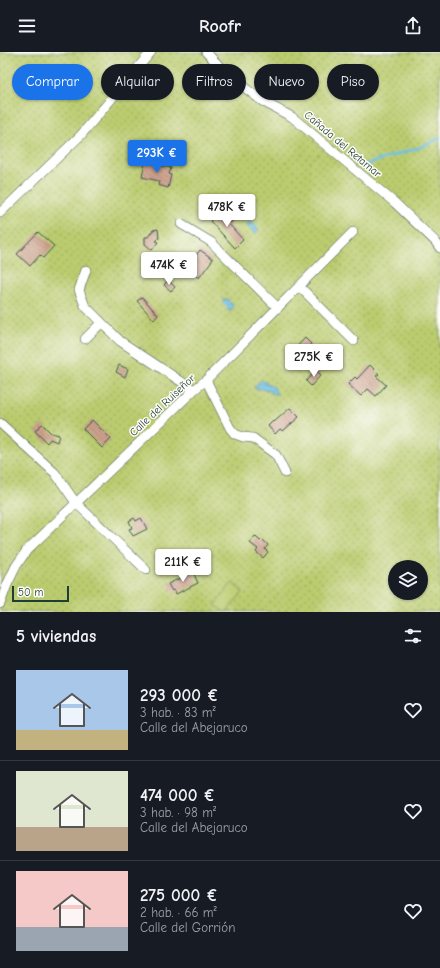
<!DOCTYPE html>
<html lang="es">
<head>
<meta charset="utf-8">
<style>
  body { margin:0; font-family:"Comic Neue",sans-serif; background:#20242c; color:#f1f3f6; height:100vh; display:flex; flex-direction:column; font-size:15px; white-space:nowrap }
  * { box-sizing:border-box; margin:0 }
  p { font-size:13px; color:#9ea1a6 }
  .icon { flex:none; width:22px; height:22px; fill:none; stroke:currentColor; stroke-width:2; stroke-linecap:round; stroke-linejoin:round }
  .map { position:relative; height:560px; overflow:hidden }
  .sheet { display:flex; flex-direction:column; background:#171b24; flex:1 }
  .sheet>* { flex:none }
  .top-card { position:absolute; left:12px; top:12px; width:416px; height:36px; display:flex; gap:8px }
  .buttons { position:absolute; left:388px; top:508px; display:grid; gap:8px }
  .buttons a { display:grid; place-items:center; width:40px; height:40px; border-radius:50%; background:#171b24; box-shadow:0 1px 3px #0004; font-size:20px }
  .scale { position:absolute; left:12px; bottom:10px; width:57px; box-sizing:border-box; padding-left:4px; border:2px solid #1f3d34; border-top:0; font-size:11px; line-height:14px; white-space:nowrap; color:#1f3d34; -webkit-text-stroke:3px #fdfcf7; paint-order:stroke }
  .price { position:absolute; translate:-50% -34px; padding:0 9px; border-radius:4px; background:#fff; color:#222; font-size:13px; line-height:26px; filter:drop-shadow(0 1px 2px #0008) }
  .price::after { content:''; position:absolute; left:50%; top:24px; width:12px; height:9px; margin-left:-6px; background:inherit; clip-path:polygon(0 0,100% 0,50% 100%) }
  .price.selected { background:#1a73e8; color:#fff }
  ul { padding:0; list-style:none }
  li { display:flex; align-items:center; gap:12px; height:100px; padding:0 16px }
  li+li { border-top:1px solid #363941 }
  li span { display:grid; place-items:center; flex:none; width:112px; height:80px; border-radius:0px; color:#555 }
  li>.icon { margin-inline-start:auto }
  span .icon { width:48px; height:48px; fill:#fffc; stroke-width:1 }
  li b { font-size:17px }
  h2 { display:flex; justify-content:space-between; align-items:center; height:48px; padding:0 16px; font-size:17px }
  .tag { padding:0 14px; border-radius:18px; background:#171b24; box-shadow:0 1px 3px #0004; font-size:14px; line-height:36px }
  .tag.selected { background:#1a73e8; color:#fff }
  header { display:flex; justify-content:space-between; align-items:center; height:52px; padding:0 16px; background:#171b24; font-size:18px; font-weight:600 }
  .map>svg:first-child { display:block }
  .grass { fill:url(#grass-dots); stroke:#6d8452; fill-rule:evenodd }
  .pitch { fill:#bbcc6f; stroke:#6d8452 }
  .water { fill:url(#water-rules); stroke:#427e8c }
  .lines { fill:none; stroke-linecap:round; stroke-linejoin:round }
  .stream { stroke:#66c0e4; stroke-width:2.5 }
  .building { fill:url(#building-back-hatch) }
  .street-casing { stroke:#3f574d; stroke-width:10 }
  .street { stroke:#fff; stroke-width:9 }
  .labels { text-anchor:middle; stroke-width:3; stroke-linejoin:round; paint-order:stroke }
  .street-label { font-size:11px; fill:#1f3d34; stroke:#fdfcf7 }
</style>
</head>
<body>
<header><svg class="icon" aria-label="menu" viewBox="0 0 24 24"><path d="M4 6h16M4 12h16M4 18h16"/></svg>Roofr<svg class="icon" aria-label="share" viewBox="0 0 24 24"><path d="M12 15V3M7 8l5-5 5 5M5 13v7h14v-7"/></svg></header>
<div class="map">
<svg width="440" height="560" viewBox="0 0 440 560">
  <defs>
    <pattern id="grass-dots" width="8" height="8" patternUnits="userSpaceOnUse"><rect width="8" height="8" fill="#bbcc6f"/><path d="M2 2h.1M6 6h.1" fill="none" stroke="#97a75c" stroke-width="1.8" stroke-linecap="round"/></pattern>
    <pattern id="water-rules" width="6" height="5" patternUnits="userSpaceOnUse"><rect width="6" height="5" fill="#66c0e4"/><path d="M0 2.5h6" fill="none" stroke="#539dba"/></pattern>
    <pattern id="building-back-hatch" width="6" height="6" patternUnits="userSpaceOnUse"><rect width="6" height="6" fill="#cda18c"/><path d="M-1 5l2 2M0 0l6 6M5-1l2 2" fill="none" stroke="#a68473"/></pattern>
  </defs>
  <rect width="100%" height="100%" fill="#fdfcf7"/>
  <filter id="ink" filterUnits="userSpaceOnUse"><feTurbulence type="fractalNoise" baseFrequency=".025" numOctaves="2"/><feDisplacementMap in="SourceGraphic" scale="8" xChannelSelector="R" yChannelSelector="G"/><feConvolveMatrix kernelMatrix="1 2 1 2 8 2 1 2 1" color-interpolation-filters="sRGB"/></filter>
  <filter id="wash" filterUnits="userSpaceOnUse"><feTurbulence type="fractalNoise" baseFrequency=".012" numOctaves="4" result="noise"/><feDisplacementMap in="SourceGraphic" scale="16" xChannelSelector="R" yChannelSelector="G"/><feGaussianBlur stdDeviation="0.9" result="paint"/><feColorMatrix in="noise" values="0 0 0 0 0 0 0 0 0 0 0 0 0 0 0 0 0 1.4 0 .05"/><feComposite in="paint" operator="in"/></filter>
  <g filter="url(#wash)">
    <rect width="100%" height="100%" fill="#f7ecd9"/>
    <!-- grass -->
    <path class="grass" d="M0,0H440V560H0ZM395,515H421V541H395Z"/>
    <!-- pitch -->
    <path class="pitch" d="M232,531L243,540L226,560H224L215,553Z"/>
    <!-- water -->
    <path class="water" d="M251,169L259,178L255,182L246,173Z
      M224,247H227L233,253C233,256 232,258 230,260L227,255L223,251V249Z
      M261,328L274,335L277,342H273L268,338L254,336Z"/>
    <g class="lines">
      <!-- stream -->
      <path class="stream" d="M364,113L421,95L440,86"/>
    </g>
    <g id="blocks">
      <!-- building -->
      <path class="building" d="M145,110L171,116L169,122L171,123L168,136L158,133L159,129L142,125Z
        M223,157L234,168L229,172L243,188L235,196L210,169Z
        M158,177L159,186L156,189L158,190L152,198L145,192V185H148L153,178Z
        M38,180L54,194L43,206L40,203L30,214L17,202Z
        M200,198L213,207L199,226L186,217Z
        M168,228L175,235L171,239L164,233Z
        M142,245L158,263L154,268L137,249Z
        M305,286L311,292L308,296L312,299L306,305L303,302L299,306L292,300Z
        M119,313L128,317L125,325L116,320Z
        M370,313L379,322L376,324L386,333L376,344L368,337L361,344L348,332L355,325L357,327Z
        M316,318L321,323L311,334L306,329Z
        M290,356L299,365L283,379L280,377L275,382L268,374L273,369L274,370Z
        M92,368L111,387L102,396L83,377Z
        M42,372L51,381L59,383L57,390L50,387L47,391L35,379Z
        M134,466L136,469L141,466L147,477L133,484L129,477L132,476L129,469Z
        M255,484L260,489L262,487L268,493L265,497L268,500L263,506L256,500L258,497L250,491Z
        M193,520L198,531L176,542L174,538L172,539L168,532Z"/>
    </g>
  </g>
  <g filter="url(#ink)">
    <use href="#blocks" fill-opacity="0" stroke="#3f574d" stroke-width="1"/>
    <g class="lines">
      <defs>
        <path id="street" d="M206,0L227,22L262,49L292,65L395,151L435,189L440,196
          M0,161L81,83L151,0
          M181,172L211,190L278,256
          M86,218L79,238L85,254L120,289L194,338
          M299,234L354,289
          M85,287L101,271
          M206,328L230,376L235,382L243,385L253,386L276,403L285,421
          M0,371L55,421L76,451L146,518
          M0,552L7,533L16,514L27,498L194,338L206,328L353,180"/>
      </defs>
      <!-- street casing -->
      <use href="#street" class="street-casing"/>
      <!-- street -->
      <use href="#street" class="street"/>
    </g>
  </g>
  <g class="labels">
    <!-- street labels -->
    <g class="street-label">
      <text transform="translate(343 92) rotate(40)" y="4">Cañada del Retamar</text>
      <text transform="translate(162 353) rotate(-43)" y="4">Calle del Ruiseñor</text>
    </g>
  </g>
</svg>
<div class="buttons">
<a><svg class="icon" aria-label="layers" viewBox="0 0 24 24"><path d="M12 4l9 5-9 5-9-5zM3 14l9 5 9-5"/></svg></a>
</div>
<div class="scale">50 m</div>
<b class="price selected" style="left:157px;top:122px">293K €</b>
<b class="price" style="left:227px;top:176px">478K €</b>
<b class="price" style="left:169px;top:234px">474K €</b>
<b class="price" style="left:314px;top:326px">275K €</b>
<b class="price" style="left:183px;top:531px">211K €</b>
<div class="top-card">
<a class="tag selected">Comprar</a>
<a class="tag">Alquilar</a>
<a class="tag">Filtros</a>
<a class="tag">Nuevo</a>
<a class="tag">Piso</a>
</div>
</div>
<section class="sheet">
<h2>5 viviendas<svg class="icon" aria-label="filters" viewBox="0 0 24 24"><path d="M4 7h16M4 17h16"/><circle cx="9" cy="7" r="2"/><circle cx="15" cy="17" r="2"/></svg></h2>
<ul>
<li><span style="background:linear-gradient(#a9c7e8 75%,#c2b280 0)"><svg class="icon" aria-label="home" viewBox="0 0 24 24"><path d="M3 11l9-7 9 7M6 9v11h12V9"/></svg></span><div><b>293 000 €</b><p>3 hab. · 83 m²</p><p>Calle del Abejaruco</p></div><svg class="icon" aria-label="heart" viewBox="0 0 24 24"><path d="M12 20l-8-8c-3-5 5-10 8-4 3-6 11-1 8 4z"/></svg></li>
<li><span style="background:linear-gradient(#dfe7d0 70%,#b9a48a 0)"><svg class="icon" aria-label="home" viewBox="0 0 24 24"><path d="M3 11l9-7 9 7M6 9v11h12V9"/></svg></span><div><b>474 000 €</b><p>3 hab. · 98 m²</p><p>Calle del Abejaruco</p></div><svg class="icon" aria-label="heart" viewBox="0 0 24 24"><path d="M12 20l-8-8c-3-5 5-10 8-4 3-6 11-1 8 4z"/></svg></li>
<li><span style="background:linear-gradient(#f6c9c9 70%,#9aa5b1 0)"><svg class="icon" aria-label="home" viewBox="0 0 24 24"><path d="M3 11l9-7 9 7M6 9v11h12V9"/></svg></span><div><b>275 000 €</b><p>2 hab. · 66 m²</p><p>Calle del Gorrión</p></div><svg class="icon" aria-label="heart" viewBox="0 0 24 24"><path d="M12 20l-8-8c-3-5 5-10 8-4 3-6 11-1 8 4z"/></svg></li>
</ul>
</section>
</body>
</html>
